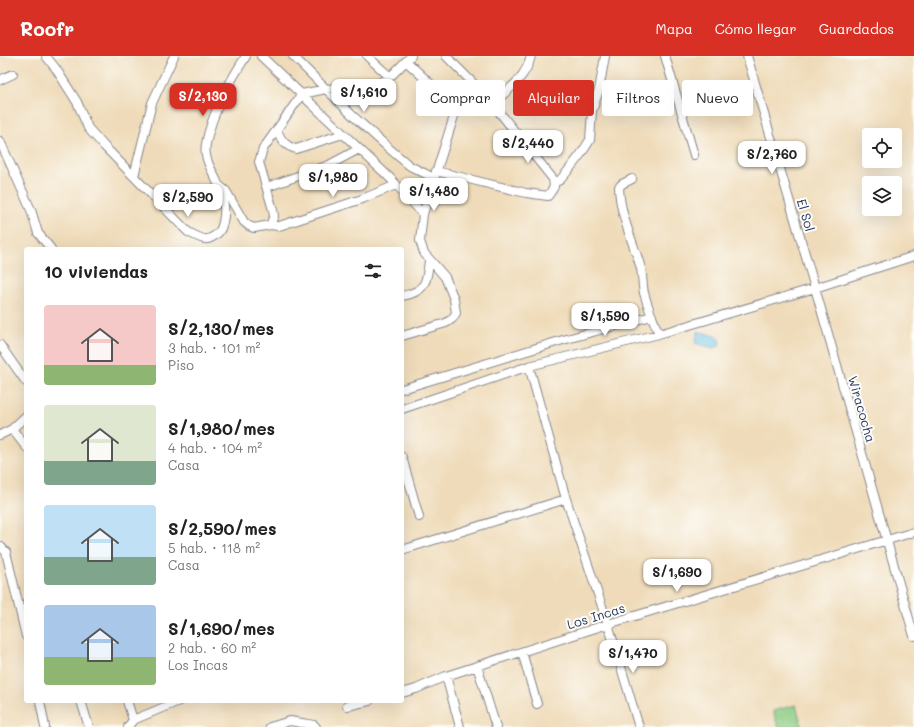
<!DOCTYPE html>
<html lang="es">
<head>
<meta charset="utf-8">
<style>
  body { margin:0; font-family:Mali,sans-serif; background:#f6f6f6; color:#222; height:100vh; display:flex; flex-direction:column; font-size:15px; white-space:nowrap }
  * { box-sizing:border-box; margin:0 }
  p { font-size:13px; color:#767676 }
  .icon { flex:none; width:22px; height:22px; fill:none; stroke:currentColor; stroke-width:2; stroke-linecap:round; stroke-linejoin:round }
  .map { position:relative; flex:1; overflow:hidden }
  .sheet { position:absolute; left:24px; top:191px; width:380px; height:456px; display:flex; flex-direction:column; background:#fff; border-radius:4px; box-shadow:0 4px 16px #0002 }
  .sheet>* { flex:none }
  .banner { position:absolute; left:416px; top:24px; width:380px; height:36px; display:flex; gap:8px }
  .controls { position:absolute; left:862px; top:72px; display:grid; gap:8px }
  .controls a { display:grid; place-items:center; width:40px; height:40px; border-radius:4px; background:#fff; box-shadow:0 4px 16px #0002; font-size:20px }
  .price { position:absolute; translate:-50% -34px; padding:0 9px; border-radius:8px; background:#fff; color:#222; font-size:13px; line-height:26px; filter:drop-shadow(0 1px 2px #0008) }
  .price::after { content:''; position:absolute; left:50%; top:24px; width:12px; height:9px; margin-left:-6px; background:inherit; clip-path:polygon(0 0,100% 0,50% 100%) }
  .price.active { background:#d93025; color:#fff }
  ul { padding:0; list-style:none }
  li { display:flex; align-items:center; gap:12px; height:100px; padding:0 20px }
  li span { display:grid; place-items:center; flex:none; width:112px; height:80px; border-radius:4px; color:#555 }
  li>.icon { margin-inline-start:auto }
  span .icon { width:48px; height:48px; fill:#fffc; stroke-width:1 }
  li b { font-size:17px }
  h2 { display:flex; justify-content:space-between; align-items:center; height:48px; padding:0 20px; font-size:17px }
  .tag { padding:0 14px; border-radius:4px; background:#fff; box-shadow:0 4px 16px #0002; font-size:14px; line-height:36px }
  .tag.active { background:#d93025; color:#fff }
  header { display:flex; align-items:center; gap:24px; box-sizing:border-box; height:56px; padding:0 20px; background:#d93025; color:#fff }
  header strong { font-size:19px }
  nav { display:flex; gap:22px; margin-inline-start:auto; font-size:14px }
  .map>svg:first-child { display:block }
  .green { fill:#8dcc83; stroke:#547e70 }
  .water { fill:#69c1e6; stroke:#4278a2 }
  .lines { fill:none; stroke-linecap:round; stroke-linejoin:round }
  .minor-casing { stroke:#85858c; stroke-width:10 }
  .minor { stroke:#fff; stroke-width:8 }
  .labels { text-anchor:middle; stroke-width:4; stroke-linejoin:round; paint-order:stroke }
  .street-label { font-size:13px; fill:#1b2f5e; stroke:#fdfcf7 }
</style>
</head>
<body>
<header>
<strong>Roofr</strong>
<nav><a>Mapa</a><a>Cómo llegar</a><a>Guardados</a></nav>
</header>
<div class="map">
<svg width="914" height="671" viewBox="0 0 914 671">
  <rect width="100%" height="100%" fill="#fdfcf7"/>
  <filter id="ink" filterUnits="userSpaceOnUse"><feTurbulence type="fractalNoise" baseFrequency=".025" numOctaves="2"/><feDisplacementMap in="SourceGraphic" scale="8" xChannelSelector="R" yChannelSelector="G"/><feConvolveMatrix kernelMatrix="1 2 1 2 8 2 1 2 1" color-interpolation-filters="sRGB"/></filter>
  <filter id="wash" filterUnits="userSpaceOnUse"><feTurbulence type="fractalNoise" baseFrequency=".012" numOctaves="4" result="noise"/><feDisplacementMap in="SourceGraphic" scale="16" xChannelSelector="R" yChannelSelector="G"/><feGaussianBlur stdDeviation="0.9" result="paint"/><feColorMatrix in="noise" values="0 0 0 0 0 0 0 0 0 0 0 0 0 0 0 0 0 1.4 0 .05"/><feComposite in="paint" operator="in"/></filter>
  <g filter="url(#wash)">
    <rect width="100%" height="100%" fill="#efdbb9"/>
    <!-- green -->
    <path class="green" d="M796,649L802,671H778L773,655Z"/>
    <!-- water -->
    <path class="water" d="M698,275L719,281L718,285H720L719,290L712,292L695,287Z"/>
  </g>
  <g filter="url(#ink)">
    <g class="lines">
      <defs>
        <path id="minor" d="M46,0L56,13L77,46L88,72L104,90L188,176C201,182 206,188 218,177C221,174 222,171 223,166C226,154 223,140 218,128C213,115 203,103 206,88C212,56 229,27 246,0
          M261,0L391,123L423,158
          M293,0L353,60L392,95L410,110L434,122
          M367,0L390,21
          M665,0L694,99
          M747,0L815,232L914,580
          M0,24L13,18
          M492,48C508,34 526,22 531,0
          M277,74C281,84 285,90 296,93L343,78
          M0,85L31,154L38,177L51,193
          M436,115L526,137L548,140L554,131L553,123L488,42L446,0
          M134,120L152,47L174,0
          M632,123L622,128L619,131C620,159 632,183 640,209C643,218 642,228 644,237C648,251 653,264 659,278
          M554,127L560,124L567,116L581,98L590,84L592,55L599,34L605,0
          M220,130L226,135L244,166L249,170L254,172L270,169L274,160L273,154L259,106L263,93L302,38L326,33L378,28L390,21L411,0
          M267,131L329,109L359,93
          M270,169L279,170L362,143L396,129
          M402,240C426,236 427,225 429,204
          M402,280L446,267L452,263L456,257L454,243L445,221L424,197L420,185L423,158L455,57L453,49L406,5
          M0,289L26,326
          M529,310L566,443L608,568L639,671
          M402,333L563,284L652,260
          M402,353L529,310L659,278L815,232L914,200
          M26,360L12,373L26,391
          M0,379L12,373
          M402,401L419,461
          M0,490L6,496L26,580
          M402,494L566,443
          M522,596L537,648
          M477,610L496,671
          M446,620L460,671
          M402,637L416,633L446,620L608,568L914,476
          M40,645L45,671
          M81,645L89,671
          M127,645L133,664
          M347,650L369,645
          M128,671L133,664L179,645
          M270,671L290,665L314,669L316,671"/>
      </defs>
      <!-- minor casing -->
      <use href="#minor" class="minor-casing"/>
      <!-- minor -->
      <use href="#minor" class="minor"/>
    </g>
  </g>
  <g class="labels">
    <!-- street labels -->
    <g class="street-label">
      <text transform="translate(806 159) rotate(74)" y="5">El Sol</text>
      <text transform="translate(862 353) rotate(74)" y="5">Wiracocha</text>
      <text transform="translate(596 560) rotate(-17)" y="5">Los Incas</text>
    </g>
  </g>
</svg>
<div class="controls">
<a><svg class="icon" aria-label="locate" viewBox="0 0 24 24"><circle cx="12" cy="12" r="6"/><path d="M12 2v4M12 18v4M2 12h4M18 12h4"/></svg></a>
<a><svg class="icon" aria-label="layers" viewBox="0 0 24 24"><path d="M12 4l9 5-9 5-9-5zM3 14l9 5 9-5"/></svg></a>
</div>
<b class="price" style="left:364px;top:57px">S/1,610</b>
<b class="price active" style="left:203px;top:61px">S/2,130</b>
<b class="price" style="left:528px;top:108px">S/2,440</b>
<b class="price" style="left:772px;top:119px">S/2,760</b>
<b class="price" style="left:333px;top:142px">S/1,980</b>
<b class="price" style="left:434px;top:156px">S/1,480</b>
<b class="price" style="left:188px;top:162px">S/2,590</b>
<b class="price" style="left:605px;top:281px">S/1,590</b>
<b class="price" style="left:677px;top:537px">S/1,690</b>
<b class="price" style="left:633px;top:618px">S/1,470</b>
<div class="banner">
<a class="tag">Comprar</a>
<a class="tag active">Alquilar</a>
<a class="tag">Filtros</a>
<a class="tag">Nuevo</a>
</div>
<section class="sheet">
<h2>10 viviendas<svg class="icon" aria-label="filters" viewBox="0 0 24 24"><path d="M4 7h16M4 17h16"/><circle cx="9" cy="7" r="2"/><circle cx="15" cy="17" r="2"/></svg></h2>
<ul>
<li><span style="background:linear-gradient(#f6c9c9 75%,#8fb573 0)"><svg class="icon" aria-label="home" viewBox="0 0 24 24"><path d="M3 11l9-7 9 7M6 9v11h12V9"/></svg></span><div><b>S/2,130/mes</b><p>3 hab. · 101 m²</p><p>Piso</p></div></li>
<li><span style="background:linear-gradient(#dfe7d0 70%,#7fa58c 0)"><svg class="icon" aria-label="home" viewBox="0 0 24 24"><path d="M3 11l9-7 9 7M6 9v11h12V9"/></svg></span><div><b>S/1,980/mes</b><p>4 hab. · 104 m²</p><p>Casa</p></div></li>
<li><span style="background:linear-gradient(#bfe0f5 65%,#7fa58c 0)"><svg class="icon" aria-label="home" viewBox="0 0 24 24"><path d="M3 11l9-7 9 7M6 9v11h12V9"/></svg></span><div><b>S/2,590/mes</b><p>5 hab. · 118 m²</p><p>Casa</p></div></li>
<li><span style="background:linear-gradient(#a9c7e8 65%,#8fb573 0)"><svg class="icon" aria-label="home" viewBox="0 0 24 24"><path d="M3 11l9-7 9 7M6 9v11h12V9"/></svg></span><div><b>S/1,690/mes</b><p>2 hab. · 60 m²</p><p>Los Incas</p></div></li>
</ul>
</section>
</div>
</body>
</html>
